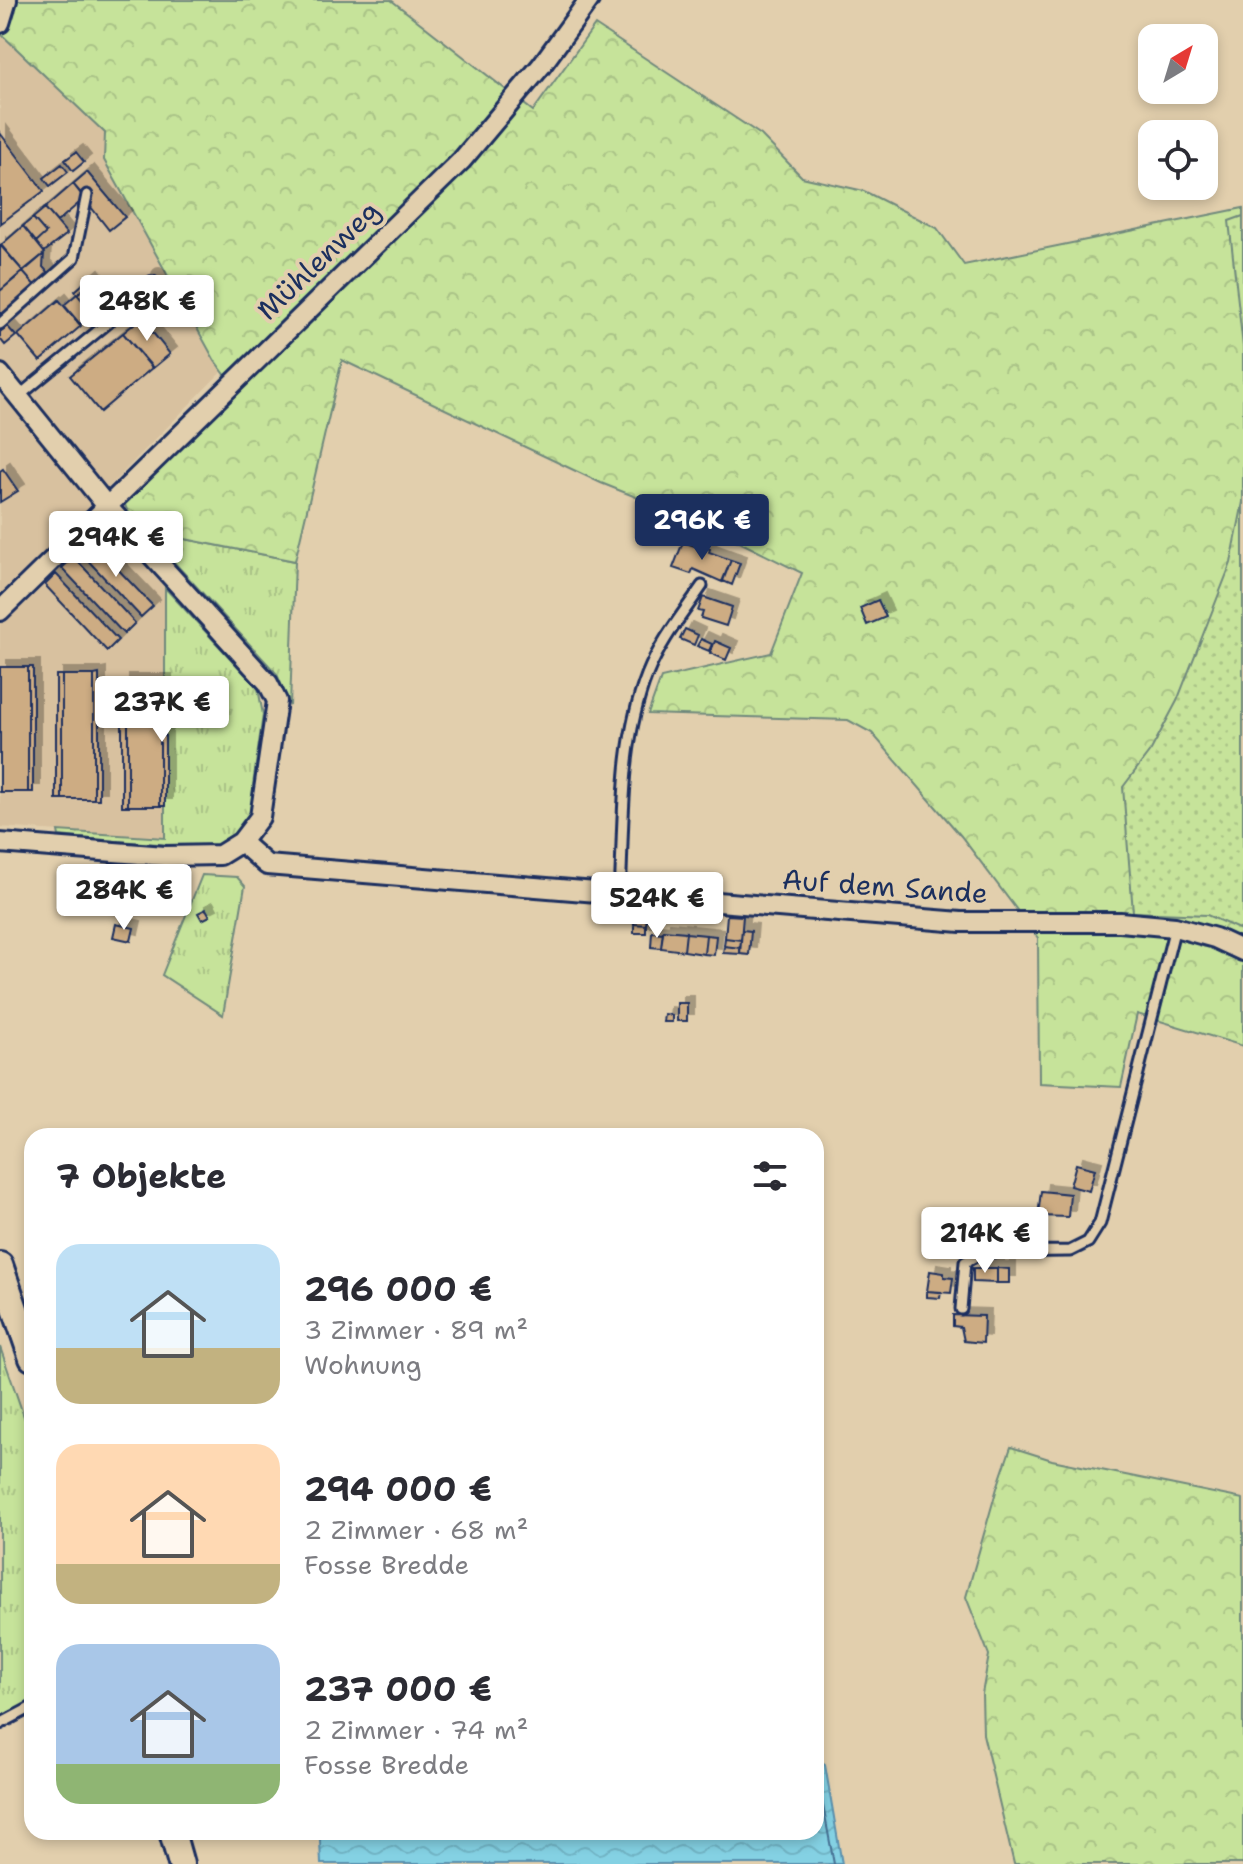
<!DOCTYPE html>
<html lang="de">
<head>
<meta charset="utf-8">
<style>
  body { margin:0; font-family:"Shantell Sans",sans-serif; background:#f7f7f7; color:#2b2b33; height:100vh; display:flex; flex-direction:column; font-size:30px; white-space:nowrap }
  * { box-sizing:border-box; margin:0 }
  p { font-size:26px; color:#7c7c81 }
  .icon { flex:none; width:44px; height:44px; fill:none; stroke:currentColor; stroke-width:2; stroke-linecap:round; stroke-linejoin:round }
  .map { position:relative; flex:1; overflow:hidden }
  .side { position:absolute; left:24px; top:1128px; width:800px; height:712px; display:flex; flex-direction:column; background:#fff; border-radius:24px; box-shadow:0 4px 12px #0003 }
  .side>* { flex:none }
  .needle { width:52px; rotate:38deg }
  .fabs { position:absolute; left:1138px; top:24px; display:grid; gap:16px }
  .fabs a { display:grid; place-items:center; width:80px; height:80px; border-radius:16px; background:#fff; box-shadow:0 4px 12px #0003; font-size:40px }
  .price { position:absolute; translate:-50% -68px; padding:0 18px; border-radius:8px; background:#fff; color:#222; font-size:26px; line-height:52px; filter:drop-shadow(0 2px 4px #0008) }
  .price::after { content:''; position:absolute; left:50%; top:48px; width:24px; height:18px; margin-left:-12px; background:inherit; clip-path:polygon(0 0,100% 0,50% 100%) }
  .price.selected { background:#1b2f5e; color:#fff }
  ul { padding:0; list-style:none }
  li { display:flex; align-items:center; gap:24px; height:200px; padding:0 32px }
  li span { display:grid; place-items:center; flex:none; width:224px; height:160px; border-radius:24px; color:#555 }
  li>.icon { margin-inline-start:auto }
  span .icon { width:96px; height:96px; fill:#fffc; stroke-width:1 }
  li b { font-size:34px }
  h2 { display:flex; justify-content:space-between; align-items:center; height:96px; padding:0 32px; font-size:34px }
  .map>svg:first-child { display:block }
  .built { fill:#d8c19f }
  .grass { fill:url(#grass-tufts); stroke:#70897c; stroke-width:2 }
  .forest { fill:url(#forest-crowns); stroke:#70897c; stroke-width:2 }
  .park { fill:url(#park-dots); stroke:#70897c; stroke-width:2 }
  .water { fill:url(#water-waves); stroke:#5a90ae; stroke-width:2 }
  .lines { fill:none; stroke-linecap:round; stroke-linejoin:round }
  .shore { stroke:#457093; stroke-width:2 }
  .building { fill:#cdac83; stroke:#1b2f5e; stroke-width:2; filter:url(#shadow) }
  .lane-casing { stroke:#1b2f5e; stroke-width:15 }
  .street-casing { stroke:#1b2f5e; stroke-width:24 }
  .secondary-casing { stroke:#1b2f5e; stroke-width:30 }
  .lane { stroke:#e2cfad; stroke-width:9 }
  .street { stroke:#e2cfad; stroke-width:18 }
  .secondary { stroke:#e2cfad; stroke-width:24 }
  .labels { text-anchor:middle; stroke-width:8; stroke-linejoin:round; paint-order:stroke }
  .street-label { font-size:28px; fill:#1b2f5e; stroke:#e2cfad }
</style>
</head>
<body>
<div class="map">
<svg width="1243" height="1864" viewBox="0 0 1243 1864">
  <defs>
    <pattern id="grass-tufts" width="24" height="20" patternUnits="userSpaceOnUse" patternTransform="scale(2)"><rect width="24" height="20" fill="#c6e39a"/><path d="M3 7l-1-3M5 7V3M7 7l1-3M15 17l-1-3M17 17v-4M19 17l1-3" fill="none" stroke="#aac387"/></pattern>
    <pattern id="forest-crowns" width="20" height="18" patternUnits="userSpaceOnUse" patternTransform="scale(2)"><rect width="20" height="18" fill="#c6e39a"/><path d="M2 6a3 3 0 1 1 6 0M12 15a3 3 0 1 1 6 0" fill="none" stroke="#aac387"/></pattern>
    <pattern id="park-dots" width="8" height="8" patternUnits="userSpaceOnUse" patternTransform="scale(2)"><rect width="8" height="8" fill="#c6e39a"/><path d="M2 2h.1M6 6h.1" fill="none" stroke="#aac387" stroke-width="1.8" stroke-linecap="round"/></pattern>
    <pattern id="water-waves" width="16" height="10" patternUnits="userSpaceOnUse" patternTransform="scale(2)"><rect width="16" height="10" fill="#84d1e3"/><path d="M0 5q4-4 8 0t8 0" fill="none" stroke="#71b4c5"/></pattern>
    <filter id="shadow"><feDropShadow dx="7" dy="-7" stdDeviation="0" flood-color="#0004"/></filter>
  </defs>
  <rect width="100%" height="100%" fill="#e2cfad"/>
  <filter id="ink" filterUnits="userSpaceOnUse"><feTurbulence type="fractalNoise" baseFrequency=".0125" numOctaves="2"/><feDisplacementMap in="SourceGraphic" scale="16" xChannelSelector="R" yChannelSelector="G"/><feConvolveMatrix kernelMatrix="1 2 1 2 8 2 1 2 1" color-interpolation-filters="sRGB"/></filter>
  <g filter="url(#ink)">
    <!-- built -->
    <path class="built" d="M0,33L105,133L229,364L90,506L165,588V838L0,827Z"/>
    <!-- grass -->
    <path class="grass" d="M137,522L155,533L295,561L290,706L277,674Z
      M165,588L258,688L263,715L253,785L257,787C254,812 237,843 209,847C194,850 175,846 159,844C126,842 92,839 59,836L58,831L165,838Z
      M202,875L237,877L245,886L223,1015L162,975Z
      M0,1347L32,1440V1703L0,1719Z"/>
    <!-- forest -->
    <path class="forest" d="M0,0H391L533,111L595,25L761,135L802,177L864,191L937,228L964,265L1243,208V1046L1137,1014L1121,1087L1039,1083L1038,938L961,836L872,733L848,720L648,714L661,678L771,653L802,573L701,523L601,483L342,360L295,561L155,533C137,522 127,517 122,496L229,380L215,361L104,160L105,133L0,33Z
      M1011,1447L1052,1460L1243,1499V1864H1014L983,1734L982,1694L989,1655L966,1597L997,1488Z"/>
    <!-- park -->
    <path class="park" d="M1243,216V347L1229,221Z
      M1243,502V931L1207,915L1133,912L1123,787L1151,750L1177,701L1231,563Z"/>
    <!-- water -->
    <path class="water" d="M816,1759L825,1765L842,1864H321L320,1840L323,1832H816Z"/>
    <g class="lines">
      <!-- shore -->
      <path class="shore" d="M816,1768L834,1864"/>
    </g>
    <!-- building -->
    <path class="building" d="M0,133L44,191L0,224Z
      M76,152L84,162L73,171L65,160Z
      M62,164L68,172L50,186L44,178Z
      M87,172L125,217L109,230L73,184Z
      M73,184L85,198L57,222L45,208Z
      M45,208L67,234L44,252L36,242L46,233L33,218Z
      M33,218L46,233L36,242L23,226Z
      M23,226L45,253L23,271L1,245Z
      M0,245L23,271L0,291Z
      M44,254L43,267L51,276L37,288L23,272Z
      M23,272L37,288L3,317L0,314V291Z
      M145 282a7 7 0 1 1 14 0a7 7 0 1 1-14 0Z
      M92,276L95,280L77,294L75,291Z
      M95,280L106,292L109,289L121,304L98,319L77,294Z
      M77,294L93,313L80,324L64,305Z
      M59,300L81,326L40,361L18,335Z
      M125,300L135,311L123,321L113,310Z
      M182,306L185,310L166,326L158,316L164,310L173,313Z
      M141,318L170,354L153,368L123,333Z
      M7,326L16,336L5,345L0,339V332Z
      M123,333L152,368L100,412L70,376Z
      M3,469L18,491L0,502V471Z
      M91,541L153,606L141,617L80,552Z
      M683,542L700,548L704,547L710,549L709,552L731,560L722,582L693,569L691,574L673,568Z
      M74,557L135,623L124,634L62,568Z
      M731,560L740,563L732,585L723,581Z
      M56,574L118,640L107,651L45,585Z
      M703,597L732,607L726,626L701,618L703,612L698,611Z
      M878,600L886,617L867,625L860,608Z
      M685,629L698,635L694,645L680,639Z
      M701,639L712,644L709,651L697,646Z
      M715,641L731,648L726,660L710,653Z
      M0,667H28V792H0Z
      M28,667H33V792H28Z
      M99,674V799H94V675Z
      M56,675H62V799H56Z
      M62,675H94V799H62Z
      M122,681H128V806H122Z
      M128,681H160V806H128Z
      M160,681H165V806H160Z
      M103,870L116,876L115,878L122,882L104,910L85,898Z
      M127,872L154,890L147,902L120,885Z
      M120,885L128,890L122,899L114,894Z
      M636,907L648,908L646,925L634,924Z
      M206,909L210,916L202,920L198,913Z
      M727,915L743,916L741,940L725,938Z
      M116,924L134,928L131,941L113,937Z
      M634,924L646,925V933H634Z
      M663,930L686,932L684,951L661,948Z
      M742,930L751,931L749,955L740,954Z
      M652,932L663,933L661,948L651,947Z
      M686,933L706,935L704,954L684,951Z
      M706,935L716,936L714,955L704,954Z
      M725,938L741,940L740,948L724,946Z
      M724,946L740,948V954L723,953Z
      M677,1003H687V1021H677Z
      M664,1014L672,1015V1022H663Z
      M1076,1164L1095,1169L1089,1191L1070,1186Z
      M1041,1191L1070,1194L1068,1217L1038,1216Z
      M973,1268H997V1283L973,1282Z
      M997,1268L1009,1269V1283H997Z
      M930,1271L944,1273V1277L953,1278L951,1293L927,1291Z
      M927,1291L941,1292L940,1298L927,1297Z
      M953,1315L984,1316L983,1343L964,1341L961,1327L953,1326Z"/>
    <g class="lines">
      <defs>
        <path id="lane" d="M0,324L74,258L87,195
          M19,396L109,322
          M620,895C624,822 620,744 647,675C660,642 682,615 702,586
          M961,1309L965,1262L983,1252L1070,1251L1088,1242L1100,1223L1175,927
          M0,1724L32,1707"/>
        <path id="street" d="M0,23L7,0
          M0,374L106,505L268,683L277,701L260,817L241,842L220,855L165,856L0,843
          M0,611L462,160L541,66L589,0
          M241,842L267,865L961,922H1120L1175,927L1215,938L1243,951"/>
        <path id="secondary" d="M0,1265L32,1358
          M172,1832L181,1864"/>
      </defs>
      <!-- lane casing -->
      <use href="#lane" class="lane-casing"/>
      <!-- street casing -->
      <use href="#street" class="street-casing"/>
      <!-- secondary casing -->
      <use href="#secondary" class="secondary-casing"/>
      <!-- lane -->
      <use href="#lane" class="lane"/>
      <!-- street -->
      <use href="#street" class="street"/>
      <!-- secondary -->
      <use href="#secondary" class="secondary"/>
    </g>
  </g>
  <g class="labels">
    <!-- street labels -->
    <g class="street-label">
      <text transform="translate(318 260) rotate(-44)" y="10">Mühlenweg</text>
      <text transform="translate(885 886) rotate(4)" y="10">Auf dem Sande</text>
    </g>
  </g>
</svg>
<div class="fabs">
<a><svg class="needle" viewBox="-14 -14 28 28"><path d="M0-13l5 13h-10z" fill="#e53935"/><path d="M0 13l5-13h-10z" fill="#7c7c81"/></svg></a>
<a><svg class="icon" aria-label="locate" viewBox="0 0 24 24"><circle cx="12" cy="12" r="6"/><path d="M12 2v4M12 18v4M2 12h4M18 12h4"/></svg></a>
</div>
<b class="price" style="left:147px;top:343px">248K €</b>
<b class="price selected" style="left:702px;top:562px">296K €</b>
<b class="price" style="left:116px;top:579px">294K €</b>
<b class="price" style="left:162px;top:744px">237K €</b>
<b class="price" style="left:124px;top:932px">284K €</b>
<b class="price" style="left:657px;top:940px">524K €</b>
<b class="price" style="left:985px;top:1275px">214K €</b>
<section class="side">
<h2>7 Objekte<svg class="icon" aria-label="filters" viewBox="0 0 24 24"><path d="M4 7h16M4 17h16"/><circle cx="9" cy="7" r="2"/><circle cx="15" cy="17" r="2"/></svg></h2>
<ul>
<li><span style="background:linear-gradient(#bfe0f5 65%,#c2b280 0)"><svg class="icon" aria-label="home" viewBox="0 0 24 24"><path d="M3 11l9-7 9 7M6 9v11h12V9"/></svg></span><div><b>296 000 €</b><p>3 Zimmer · 89 m²</p><p>Wohnung</p></div></li>
<li><span style="background:linear-gradient(#ffd9b3 75%,#c2b280 0)"><svg class="icon" aria-label="home" viewBox="0 0 24 24"><path d="M3 11l9-7 9 7M6 9v11h12V9"/></svg></span><div><b>294 000 €</b><p>2 Zimmer · 68 m²</p><p>Fosse Bredde</p></div></li>
<li><span style="background:linear-gradient(#a9c7e8 75%,#8fb573 0)"><svg class="icon" aria-label="home" viewBox="0 0 24 24"><path d="M3 11l9-7 9 7M6 9v11h12V9"/></svg></span><div><b>237 000 €</b><p>2 Zimmer · 74 m²</p><p>Fosse Bredde</p></div></li>
</ul>
</section>
</div>
</body>
</html>
